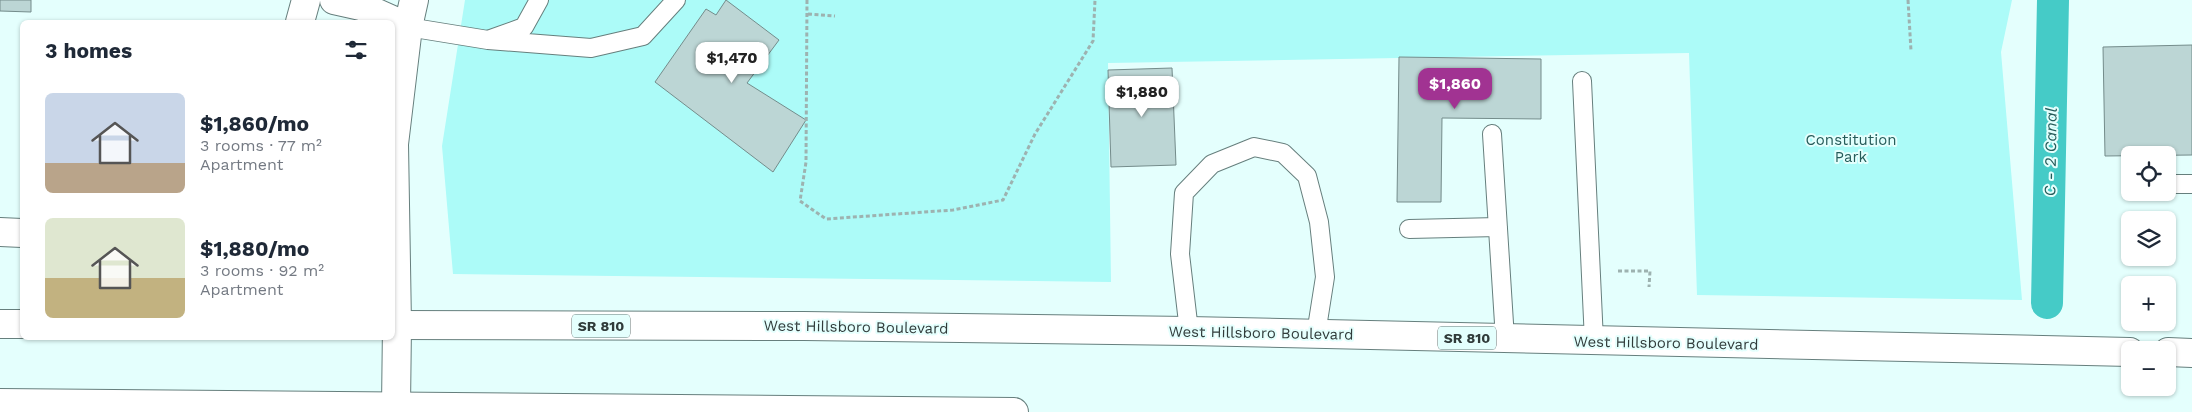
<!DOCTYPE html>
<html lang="en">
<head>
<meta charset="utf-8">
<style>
  body { margin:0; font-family:"Work Sans",sans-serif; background:#f2f2f3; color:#1f2937; height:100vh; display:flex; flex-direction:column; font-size:19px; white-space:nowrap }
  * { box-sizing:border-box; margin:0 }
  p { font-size:16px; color:#747a83 }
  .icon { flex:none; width:28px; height:28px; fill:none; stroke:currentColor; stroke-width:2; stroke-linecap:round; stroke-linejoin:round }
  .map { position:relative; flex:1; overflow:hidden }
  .panel { position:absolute; left:20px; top:20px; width:375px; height:320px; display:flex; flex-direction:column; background:#fff; border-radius:8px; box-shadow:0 1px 4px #0004 }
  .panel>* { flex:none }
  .controls { position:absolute; left:2121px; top:146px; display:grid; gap:10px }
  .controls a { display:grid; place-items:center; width:55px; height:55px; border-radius:8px; background:#fff; box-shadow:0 1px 4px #0004; font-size:25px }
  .price { position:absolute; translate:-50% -42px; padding:0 11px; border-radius:10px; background:#fff; color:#222; font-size:16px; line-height:32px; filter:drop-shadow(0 1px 2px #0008) }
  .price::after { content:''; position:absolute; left:50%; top:30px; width:15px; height:11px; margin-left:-8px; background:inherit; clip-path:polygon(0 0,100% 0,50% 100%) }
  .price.on { background:#a13392; color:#fff }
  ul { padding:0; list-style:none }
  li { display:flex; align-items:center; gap:15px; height:125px; padding:0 25px }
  li span { display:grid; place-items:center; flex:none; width:140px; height:100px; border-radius:8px; color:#555 }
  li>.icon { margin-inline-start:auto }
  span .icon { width:60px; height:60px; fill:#fffc; stroke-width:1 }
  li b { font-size:21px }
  h2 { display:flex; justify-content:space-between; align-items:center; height:60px; padding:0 25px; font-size:21px }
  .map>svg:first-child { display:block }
  .green { fill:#acfbf8 }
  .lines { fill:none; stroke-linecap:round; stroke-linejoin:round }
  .canal { stroke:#45cbc7; stroke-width:32 }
  .building { fill:#bcd6d5; stroke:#748c8b }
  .service-casing { stroke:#667f7d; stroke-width:20 }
  .minor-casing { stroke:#667f7d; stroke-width:30 }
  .primary-casing { stroke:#667f7d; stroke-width:30 }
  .path { stroke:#9db2b0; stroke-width:3; stroke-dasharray:4 2.5; stroke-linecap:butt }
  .service { stroke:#fff; stroke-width:18 }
  .minor { stroke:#fff; stroke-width:28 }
  .primary { stroke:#fff; stroke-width:28 }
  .labels { text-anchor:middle; stroke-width:4; stroke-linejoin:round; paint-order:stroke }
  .shield { fill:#e4fffd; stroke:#667674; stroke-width:1 }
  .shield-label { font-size:14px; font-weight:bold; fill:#303b3a }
  .park-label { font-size:15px; fill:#255c5a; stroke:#e4fffd }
  .street-label { font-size:15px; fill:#303b3a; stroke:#e4fffd }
  .water-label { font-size:16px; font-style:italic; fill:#245b59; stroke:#e4fffd }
</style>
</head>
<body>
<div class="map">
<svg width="2192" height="412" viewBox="0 0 2192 412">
  <rect width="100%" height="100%" fill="#e4fffd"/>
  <!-- green -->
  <path class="green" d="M465,0H2012L2001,52L2022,300L1697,295L1689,53L1108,63L1111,282L453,274L442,146Z"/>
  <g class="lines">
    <!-- canal -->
    <path class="canal" d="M2047,303L2053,0"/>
  </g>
  <!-- building -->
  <path class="building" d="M0,0H31V12L0,11Z
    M726,0L779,40L747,83L806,120L773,172L655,82L706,9L716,15Z
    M2192,45V155L2105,156L2103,47Z
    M1399,57L1541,59V119L1442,118L1441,202H1397Z
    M1172,68L1176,165L1111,167L1108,70Z"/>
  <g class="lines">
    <defs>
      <path id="service" d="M408,27L488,40L524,27L539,0
        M488,40L591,48L643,36L676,0
        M1582,81L1594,341
        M1492,134L1505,339
        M2168,184H2192
        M1409,229L1498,227
        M1189,331L1180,254L1184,193L1212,164L1254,147L1283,153L1307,176L1319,222L1325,277L1316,334"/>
      <path id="minor" d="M334,0L361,6L408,27
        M300,22L306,0
        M0,232L22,233
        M396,406L397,325L394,144L408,27L414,0"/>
      <path id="primary" d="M0,324H22
        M392,325L804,326L1189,331L2130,352
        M2168,352L2192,353
        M0,403L1014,412"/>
    </defs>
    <!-- service casing -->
    <use href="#service" class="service-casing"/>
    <!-- minor casing -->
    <use href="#minor" class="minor-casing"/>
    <!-- primary casing -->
    <use href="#primary" class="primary-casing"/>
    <!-- path -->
    <path class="path" d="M807,0L806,162L800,201L826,219L953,210L1003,200L1035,134L1093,41L1095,0
      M1908,0L1911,51
      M808,14L835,16
      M1618,271H1650L1649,287"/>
    <!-- service -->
    <use href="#service" class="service"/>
    <!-- minor -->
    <use href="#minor" class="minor"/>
    <!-- primary -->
    <use href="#primary" class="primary"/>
  </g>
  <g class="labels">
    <!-- shield labels -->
    <g class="shield">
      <rect x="572" y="314.5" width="58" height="23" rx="4"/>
      <rect x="1438" y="326.5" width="58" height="23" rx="4"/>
    </g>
    <g class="shield-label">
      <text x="601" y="331">SR 810</text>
      <text x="1467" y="343">SR 810</text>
    </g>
    <!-- park labels -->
    <g class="park-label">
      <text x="1851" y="145">Constitution<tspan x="1851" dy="17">Park</tspan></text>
    </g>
    <!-- street labels -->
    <g class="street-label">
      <text transform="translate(856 327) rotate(1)" y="5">West Hillsboro Boulevard</text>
      <text transform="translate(1261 333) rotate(1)" y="5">West Hillsboro Boulevard</text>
      <text transform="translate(1666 343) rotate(1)" y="5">West Hillsboro Boulevard</text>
    </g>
    <!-- water labels -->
    <g class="water-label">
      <text transform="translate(2050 152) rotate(-89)" y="6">C - 2 Canal</text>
    </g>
  </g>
</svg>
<div class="controls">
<a><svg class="icon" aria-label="locate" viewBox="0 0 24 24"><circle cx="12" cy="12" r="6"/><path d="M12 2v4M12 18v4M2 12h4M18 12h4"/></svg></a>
<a><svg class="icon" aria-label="layers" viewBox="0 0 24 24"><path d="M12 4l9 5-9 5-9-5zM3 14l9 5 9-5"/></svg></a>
<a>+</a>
<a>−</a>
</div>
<b class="price" style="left:732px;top:84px">$1,470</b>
<b class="price on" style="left:1455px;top:110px">$1,860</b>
<b class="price" style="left:1142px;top:118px">$1,880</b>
<section class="panel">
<h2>3 homes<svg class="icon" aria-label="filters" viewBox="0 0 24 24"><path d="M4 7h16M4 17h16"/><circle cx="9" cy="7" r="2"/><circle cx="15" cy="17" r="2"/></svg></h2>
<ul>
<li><span style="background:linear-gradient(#c9d6e8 70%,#b9a48a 0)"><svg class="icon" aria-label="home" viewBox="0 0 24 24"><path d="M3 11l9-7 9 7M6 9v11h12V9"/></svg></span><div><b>$1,860/mo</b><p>3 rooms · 77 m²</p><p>Apartment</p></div></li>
<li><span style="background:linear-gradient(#dfe7d0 60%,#c2b280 0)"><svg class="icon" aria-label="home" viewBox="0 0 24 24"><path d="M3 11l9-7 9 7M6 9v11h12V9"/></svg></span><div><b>$1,880/mo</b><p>3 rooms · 92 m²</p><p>Apartment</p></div></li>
</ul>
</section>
</div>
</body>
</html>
